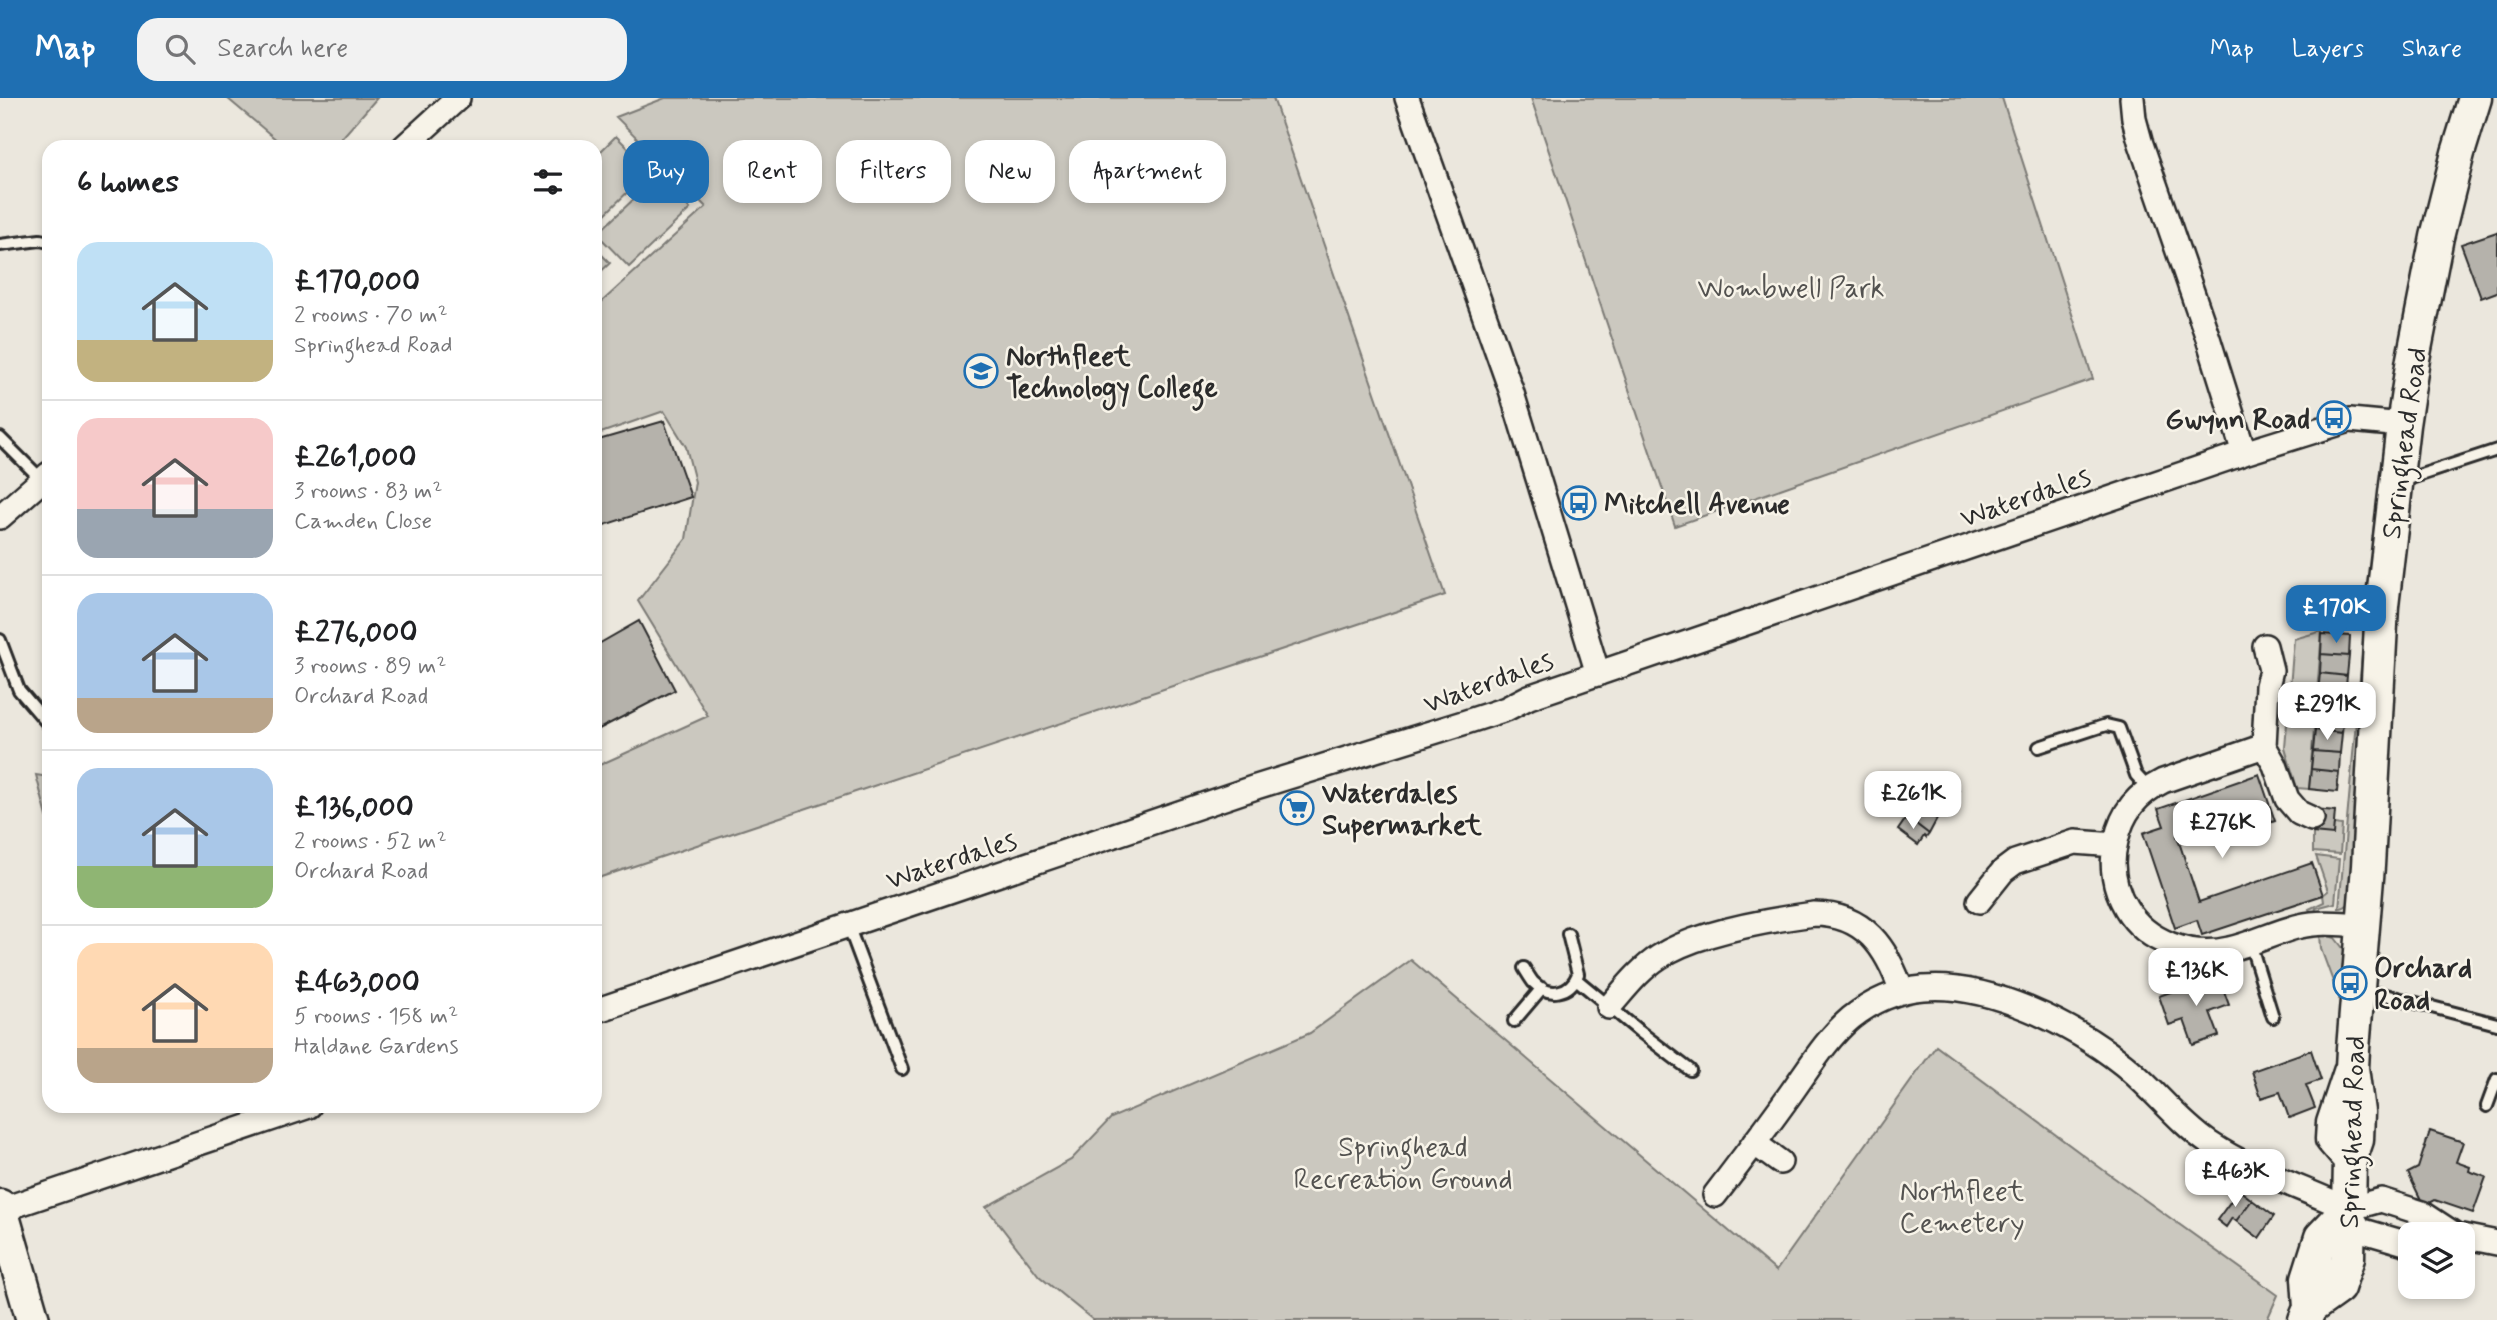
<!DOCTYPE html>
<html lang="en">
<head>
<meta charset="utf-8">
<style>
  body { margin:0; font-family:Mynerve,sans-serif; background:#f2f2f2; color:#202124; height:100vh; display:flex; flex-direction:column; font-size:26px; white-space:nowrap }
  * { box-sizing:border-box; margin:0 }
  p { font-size:23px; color:#757577 }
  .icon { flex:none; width:38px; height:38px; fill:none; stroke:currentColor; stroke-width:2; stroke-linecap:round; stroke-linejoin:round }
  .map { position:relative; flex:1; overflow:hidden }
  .panel { position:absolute; left:42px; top:42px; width:560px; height:973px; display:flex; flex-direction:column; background:#fff; border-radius:21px; box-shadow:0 4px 10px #0003 }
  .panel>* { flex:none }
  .banner { position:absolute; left:623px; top:42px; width:665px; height:63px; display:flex; gap:14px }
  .buttons { position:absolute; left:2398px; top:1124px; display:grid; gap:14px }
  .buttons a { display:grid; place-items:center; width:77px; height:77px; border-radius:14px; background:#fff; box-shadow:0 4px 10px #0003; font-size:35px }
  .price { position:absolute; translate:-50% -60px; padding:0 16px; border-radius:14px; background:#fff; color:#222; font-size:23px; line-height:46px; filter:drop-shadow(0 2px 4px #0008) }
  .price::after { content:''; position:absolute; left:50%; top:42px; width:21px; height:16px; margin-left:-10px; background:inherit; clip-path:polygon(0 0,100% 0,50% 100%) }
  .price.selected { background:#1f6fb2; color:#fff }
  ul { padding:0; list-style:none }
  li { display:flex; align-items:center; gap:21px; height:175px; padding:0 35px }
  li+li { border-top:2px solid #e0e0e0 }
  li span { display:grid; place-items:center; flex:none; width:196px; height:140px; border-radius:21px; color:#555 }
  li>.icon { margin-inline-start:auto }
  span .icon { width:84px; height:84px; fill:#fffc; stroke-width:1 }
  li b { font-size:30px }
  h2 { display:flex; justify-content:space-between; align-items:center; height:84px; padding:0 35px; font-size:30px }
  .pill { padding:0 24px; border-radius:21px; background:#fff; box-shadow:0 4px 10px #0003; font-size:24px; line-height:63px }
  .pill.selected { background:#1f6fb2; color:#fff }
  header { display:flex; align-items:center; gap:42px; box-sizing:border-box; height:98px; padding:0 35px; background:#1f6fb2; color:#fff }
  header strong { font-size:33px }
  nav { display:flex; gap:38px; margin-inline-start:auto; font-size:24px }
  .search { width:490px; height:63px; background:#f2f2f2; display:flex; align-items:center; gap:18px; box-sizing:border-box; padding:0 24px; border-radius:21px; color:#757577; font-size:26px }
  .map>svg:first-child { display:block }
  .green { fill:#cbc8bf; stroke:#7b7a75; stroke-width:2 }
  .building { fill:#b5b2ab; stroke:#2b2b2b; stroke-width:2 }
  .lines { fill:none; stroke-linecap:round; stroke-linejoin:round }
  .lane-casing { stroke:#2b2b2b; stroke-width:16 }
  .street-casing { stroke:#2b2b2b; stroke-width:28 }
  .secondary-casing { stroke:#2b2b2b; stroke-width:37 }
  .lane { stroke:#f7f3e8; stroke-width:10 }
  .street { stroke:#f7f3e8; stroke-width:23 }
  .secondary { stroke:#f7f3e8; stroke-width:32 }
  .labels { text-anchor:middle; stroke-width:5; stroke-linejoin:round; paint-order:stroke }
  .park-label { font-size:28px; fill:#535250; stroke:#f7f3e8 }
  .poi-label { font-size:28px; font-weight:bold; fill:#2b2b2b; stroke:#f7f3e8; text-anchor:start }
  .street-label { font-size:28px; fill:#2b2b2b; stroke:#f7f3e8 }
</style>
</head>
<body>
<header>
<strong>Map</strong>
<div class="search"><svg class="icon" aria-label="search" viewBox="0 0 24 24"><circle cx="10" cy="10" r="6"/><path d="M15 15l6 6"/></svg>Search here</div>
<nav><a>Map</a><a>Layers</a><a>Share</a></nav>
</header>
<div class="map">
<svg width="2497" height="1222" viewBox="0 0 2497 1222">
  <rect width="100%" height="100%" fill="#ebe7dd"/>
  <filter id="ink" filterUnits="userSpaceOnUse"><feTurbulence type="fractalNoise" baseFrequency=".0143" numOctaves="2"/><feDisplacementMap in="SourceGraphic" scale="14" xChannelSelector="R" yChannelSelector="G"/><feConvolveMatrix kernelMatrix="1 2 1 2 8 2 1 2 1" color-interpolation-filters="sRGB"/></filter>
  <g filter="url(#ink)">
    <!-- green -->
    <path class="green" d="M227,0H377L334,49H285Z
      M665,0H1273L1445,497L595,781V669L708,618L638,503L686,441L695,384L686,349L664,313L595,337V210L706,109L616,19Z
      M1531,0H2002L2093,281L1675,428Z
      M616,38L650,72L595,126V59Z
      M659,77L690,111L629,169L597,136Z
      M595,150L610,165L595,179Z
      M2374,426H2378L2353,797C2350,804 2347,810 2339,810Z
      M2322,533L2309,691L2297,690L2285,650L2294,541Z
      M36,677L49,679V726Z
      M2334,726L2342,727L2340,756L2313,754V735Z
      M2316,758L2339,761L2335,805L2316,810L2315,815H2311L2309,811L2324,804L2323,797L2328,793Z
      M2320,835L2335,840L2346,854L2344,894H2337L2335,889L2321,851Z
      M1411,862L1776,1173L1936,948L2106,1074L2278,1197L2267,1222H1093L1039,1178L986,1109L1071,1062L1111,1020L1310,935Z"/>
    <!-- building -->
    <path class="building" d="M2497,134V194L2481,200L2461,146Z
      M664,323L691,399L595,430V343Z
      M639,523L675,592L595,633V548Z
      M2322,536L2350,538L2349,558L2321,556Z
      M2321,556L2349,558L2347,578L2320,575Z
      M2320,575L2347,578L2345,598L2318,595Z
      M2318,595L2345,598L2344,615L2316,613Z
      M2316,613L2344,615L2342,635L2315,632Z
      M2315,632L2342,635L2340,655L2313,653Z
      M2313,653L2340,655L2339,674L2311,671Z
      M2311,671L2339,674L2337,694L2309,691Z
      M2259,676L2275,723L2237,735L2232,720L2177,738L2199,804L2312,765L2323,797L2202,837L2197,822L2175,830L2143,735L2164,728L2158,711Z
      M1939,679L1959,693L1948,707L1928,693Z
      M1928,693L1948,707L1937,721L1918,707Z
      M1907,701H1911L1937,721L1929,736L1907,719L1912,713L1905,708Z
      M2315,711L2335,713L2333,737L2313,735Z
      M1907,719L1929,736L1926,740L1924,738L1918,747L1898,732Z
      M2218,877L2229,907L2210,914L2219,938L2193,947L2184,922L2169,927L2159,898Z
      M2311,952L2321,982L2306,987L2315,1010L2289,1020L2280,994L2261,1000L2252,973Z
      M2430,1033L2463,1044L2456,1064L2470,1069L2469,1073L2486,1079L2473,1115L2435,1102L2424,1108L2408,1075L2418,1070Z
      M2239,1092L2252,1102L2236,1123L2232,1120L2226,1129L2217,1122Z
      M2252,1102L2274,1118L2259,1140L2236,1123Z"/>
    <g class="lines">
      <defs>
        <path id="lane" d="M0,147L40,142L49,144
          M0,340L42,382
          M2399,384L2497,352
          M0,542L19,592L49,627
          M2039,649L2106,627L2119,630L2136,677L2148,690
          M848,827L902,971
          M2250,845L2273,919
          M1524,870C1527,875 1530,880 1533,884C1549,900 1570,896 1578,876L1568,836
          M1576,881L1639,933L1690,972
          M2360,894L2382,896L2497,926
          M1514,923L1542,890
          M2487,1008L2497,981"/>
        <path id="street" d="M1407,0L1511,292L1598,576
          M2132,0L2134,21L2140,43L2208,240L2244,355
          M404,49L458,0
          M0,419L49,376
          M2265,548L2271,572L2267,588L2264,648L2275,667L2287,701L2299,715L2312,721
          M2264,648L2163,683C2137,696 2122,714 2116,743C2110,766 2114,790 2126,810C2146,844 2191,860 2229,851C2253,846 2275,834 2300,828C2321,823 2342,826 2363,827
          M1979,803L2003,773L2015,764L2075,744L2115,747
          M1609,909C1625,891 1639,872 1659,859C1695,835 1770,822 1814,816C1865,816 1887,850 1902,894
          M595,913L1256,689L1466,624L1506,611L1529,599L2244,355L2350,322L2403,327
          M1754,1045L1780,1064
          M1715,1097C1741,1063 1767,1029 1791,995C1809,970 1827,940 1851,920C1871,904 1897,892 1923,890C1988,884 2074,927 2123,966C2153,990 2177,1023 2209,1045C2252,1074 2301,1089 2348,1111
          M2348,1111L2381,1102L2422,1115L2454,1136
          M2348,1111L2360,1132L2405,1145L2410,1144
          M1,1112L309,1008
          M2462,1138L2497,1145"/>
        <path id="secondary" d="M2350,974L2333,1025L2332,1041L2350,1062
          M0,1108L33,1222
          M2310,1210L2308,1180L2321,1139L2348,1111
          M2305,1222L2310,1210L2338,1190L2348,1160L2350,1062L2357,1042L2358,1014L2352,970L2353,951L2368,768L2382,508L2403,327L2413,261L2437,139L2458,55L2475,0"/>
      </defs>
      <!-- lane casing -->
      <use href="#lane" class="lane-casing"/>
      <!-- street casing -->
      <use href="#street" class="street-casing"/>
      <!-- secondary casing -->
      <use href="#secondary" class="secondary-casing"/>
      <!-- lane -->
      <use href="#lane" class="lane"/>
      <!-- street -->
      <use href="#street" class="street"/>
      <!-- secondary -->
      <use href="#secondary" class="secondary"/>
    </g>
  </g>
  <!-- icons -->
  <defs>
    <symbol id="school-ring" viewBox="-11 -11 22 22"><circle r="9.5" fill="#f7f3e8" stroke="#1f6fb2" stroke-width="1.5"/><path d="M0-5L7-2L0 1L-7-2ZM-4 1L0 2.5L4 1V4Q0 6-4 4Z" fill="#1f6fb2"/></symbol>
    <symbol id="bus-ring" viewBox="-11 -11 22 22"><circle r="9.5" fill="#f7f3e8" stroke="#1f6fb2" stroke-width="1.5"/><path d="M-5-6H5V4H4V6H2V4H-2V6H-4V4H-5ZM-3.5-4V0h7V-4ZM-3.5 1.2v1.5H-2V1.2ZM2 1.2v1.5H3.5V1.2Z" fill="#1f6fb2"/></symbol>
    <symbol id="supermarket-ring" viewBox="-11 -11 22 22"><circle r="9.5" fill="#f7f3e8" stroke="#1f6fb2" stroke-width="1.5"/><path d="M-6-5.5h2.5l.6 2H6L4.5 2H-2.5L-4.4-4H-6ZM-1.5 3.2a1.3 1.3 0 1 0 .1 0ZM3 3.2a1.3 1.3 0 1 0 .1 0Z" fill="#1f6fb2"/></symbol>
  </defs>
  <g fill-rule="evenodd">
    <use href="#school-ring" x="962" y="254" width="38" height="38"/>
    <use href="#bus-ring" x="2315" y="301" width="38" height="38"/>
    <use href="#bus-ring" x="1560" y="386" width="38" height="38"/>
    <use href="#supermarket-ring" x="1278" y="691" width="38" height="38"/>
    <use href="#bus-ring" x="2331" y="866" width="38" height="38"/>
  </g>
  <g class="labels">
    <!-- park labels -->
    <g class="park-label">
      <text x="1791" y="199">Wombwell Park</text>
      <text x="1403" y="1058">Springhead<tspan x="1403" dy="32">Recreation Ground</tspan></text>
      <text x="1962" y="1102">Northfleet<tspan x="1962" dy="32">Cemetery</tspan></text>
    </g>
    <!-- poi labels -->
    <g class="poi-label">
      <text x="1006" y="267">Northfleet<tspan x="1006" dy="32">Technology College</tspan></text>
      <text x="2310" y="330" text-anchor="end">Gwynn Road</text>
      <text x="1604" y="415">Mitchell Avenue</text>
      <text x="1322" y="704">Waterdales<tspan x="1322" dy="32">Supermarket</tspan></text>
      <text x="2374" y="879">Orchard<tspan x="2374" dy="32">Road</tspan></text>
    </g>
    <!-- street labels -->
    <g class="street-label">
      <text transform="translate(2403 345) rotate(-82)" y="10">Springhead Road</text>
      <text transform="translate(2025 398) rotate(-19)" y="10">Waterdales</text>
      <text transform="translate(1488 583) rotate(-20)" y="10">Waterdales</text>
      <text transform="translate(951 761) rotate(-18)" y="10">Waterdales</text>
      <text transform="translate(2351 1034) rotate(-88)" y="10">Springhead Road</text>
    </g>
  </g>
</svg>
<div class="buttons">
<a><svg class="icon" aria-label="layers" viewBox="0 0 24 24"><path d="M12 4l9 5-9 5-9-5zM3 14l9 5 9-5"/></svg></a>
</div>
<b class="price selected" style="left:2336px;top:547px">£170K</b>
<b class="price" style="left:2327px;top:644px">£291K</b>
<b class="price" style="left:1913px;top:733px">£261K</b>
<b class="price" style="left:2222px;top:762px">£276K</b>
<b class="price" style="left:2196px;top:910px">£136K</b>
<b class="price" style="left:2235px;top:1111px">£463K</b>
<div class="banner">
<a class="pill selected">Buy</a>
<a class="pill">Rent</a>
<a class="pill">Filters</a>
<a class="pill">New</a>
<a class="pill">Apartment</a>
</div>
<section class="panel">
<h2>6 homes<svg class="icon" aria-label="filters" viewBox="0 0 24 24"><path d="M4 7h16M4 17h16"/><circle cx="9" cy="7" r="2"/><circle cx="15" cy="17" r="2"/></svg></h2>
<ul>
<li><span style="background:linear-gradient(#bfe0f5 70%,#c2b280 0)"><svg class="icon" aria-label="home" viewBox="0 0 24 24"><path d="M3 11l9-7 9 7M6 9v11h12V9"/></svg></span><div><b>£170,000</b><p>2 rooms · 70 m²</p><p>Springhead Road</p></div></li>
<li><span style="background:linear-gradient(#f6c9c9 65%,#9aa5b1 0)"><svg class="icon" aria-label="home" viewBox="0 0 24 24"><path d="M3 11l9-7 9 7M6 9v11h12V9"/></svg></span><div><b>£261,000</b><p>3 rooms · 83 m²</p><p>Camden Close</p></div></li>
<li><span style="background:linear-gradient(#a9c7e8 75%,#b9a48a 0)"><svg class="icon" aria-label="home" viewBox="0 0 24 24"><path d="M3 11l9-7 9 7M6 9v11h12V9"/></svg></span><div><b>£276,000</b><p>3 rooms · 89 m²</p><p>Orchard Road</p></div></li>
<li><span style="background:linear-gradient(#a9c7e8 70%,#8fb573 0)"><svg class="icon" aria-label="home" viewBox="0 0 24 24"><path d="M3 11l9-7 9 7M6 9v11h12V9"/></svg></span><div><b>£136,000</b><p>2 rooms · 52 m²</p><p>Orchard Road</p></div></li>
<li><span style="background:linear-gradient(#ffd9b3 75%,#b9a48a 0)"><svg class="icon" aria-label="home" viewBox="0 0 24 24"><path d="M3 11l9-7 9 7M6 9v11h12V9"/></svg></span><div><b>£463,000</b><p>5 rooms · 158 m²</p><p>Haldane Gardens</p></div></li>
</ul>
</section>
</div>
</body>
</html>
